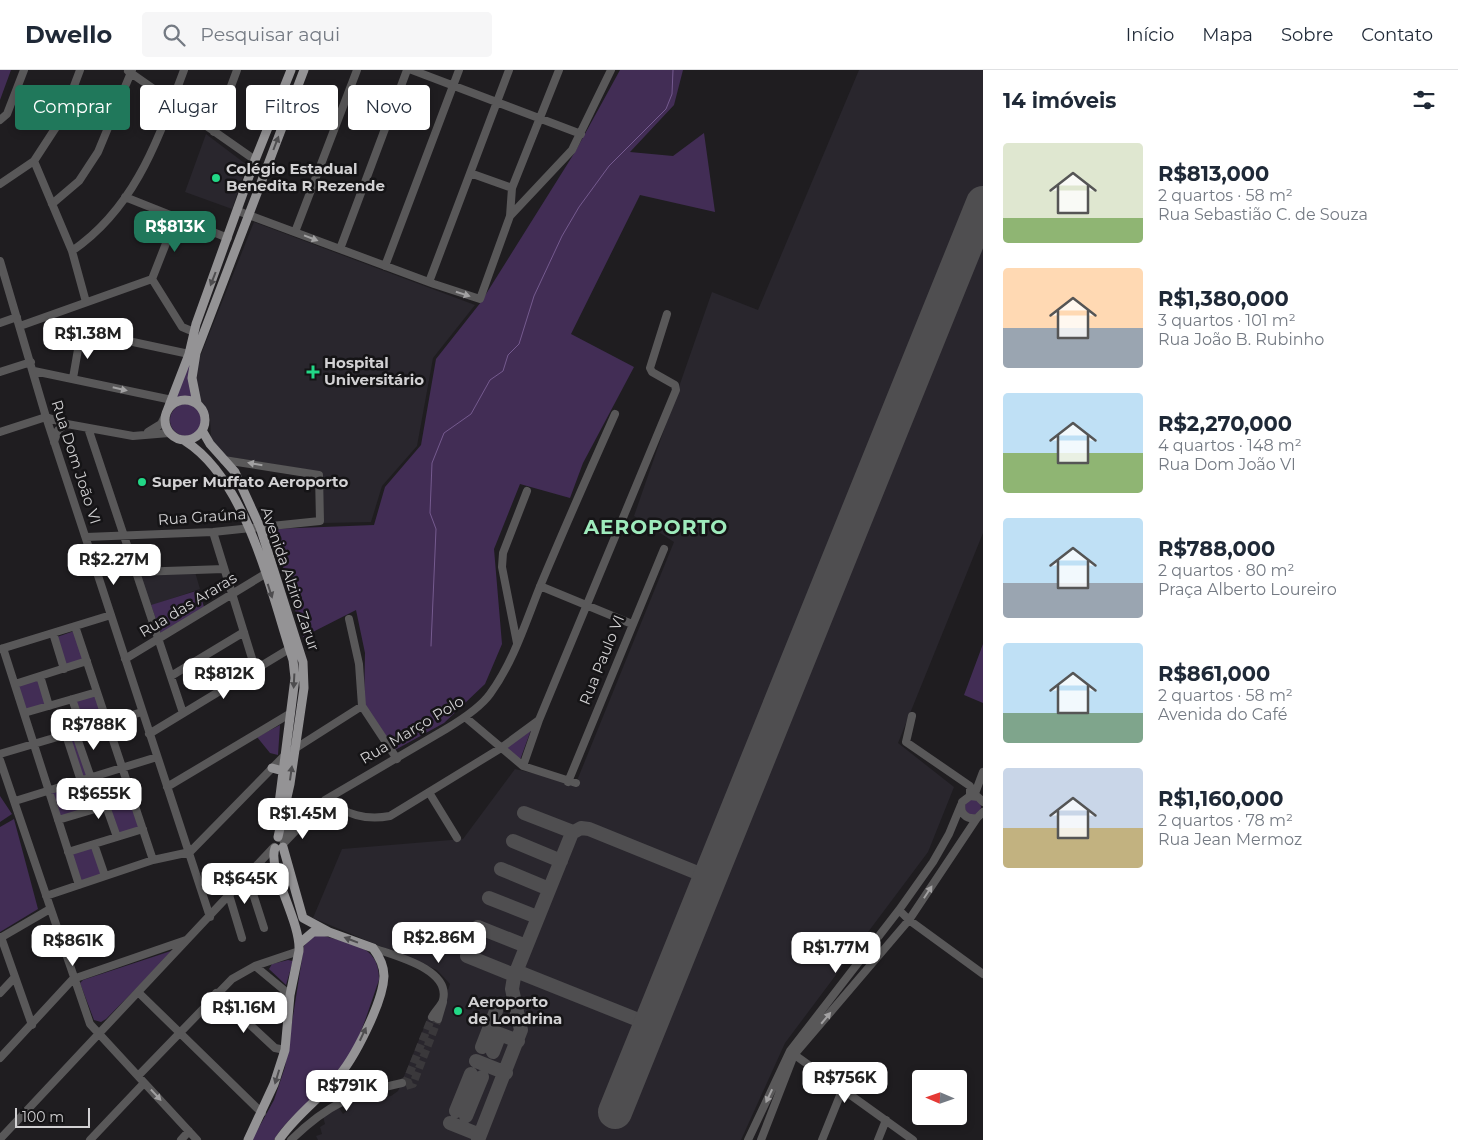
<!DOCTYPE html>
<html lang="pt">
<head>
<meta charset="utf-8">
<style>
  body { margin:0; font-family:Montserrat,sans-serif; background:#f6f6f7; color:#1f2937; height:100vh; display:flex; flex-direction:column; font-size:19px; white-space:nowrap }
  * { box-sizing:border-box; margin:0 }
  p { font-size:16px; color:#747a83 }
  .icon { flex:none; width:28px; height:28px; fill:none; stroke:currentColor; stroke-width:2; stroke-linecap:round; stroke-linejoin:round }
  .map { position:relative; flex:1; overflow:hidden }
  .panel { display:flex; flex-direction:column; background:#fff; width:475px }
  .panel>* { flex:none }
  .hud { position:absolute; left:15px; top:15px; width:475px; height:45px; display:flex; gap:10px }
  .needle { width:32px; rotate:272deg }
  .fabs { position:absolute; left:912px; top:1000px; display:grid; gap:10px }
  .fabs a { display:grid; place-items:center; width:55px; height:55px; border-radius:5px; background:#fff; box-shadow:0 2px 8px #0003; font-size:25px }
  .scale { position:absolute; left:15px; bottom:12px; width:75px; box-sizing:border-box; padding-left:5px; border:2px solid #d2d1d3; border-top:0; font-size:14px; line-height:18px; white-space:nowrap; color:#d2d1d3; -webkit-text-stroke:4px #151416; paint-order:stroke }
  .price { position:absolute; translate:-50% -42px; padding:0 11px; border-radius:10px; background:#fff; color:#222; font-size:16px; line-height:32px; filter:drop-shadow(0 1px 2px #0008) }
  .price::after { content:''; position:absolute; left:50%; top:30px; width:15px; height:11px; margin-left:-8px; background:inherit; clip-path:polygon(0 0,100% 0,50% 100%) }
  .price.current { background:#20785b; color:#fff }
  ul { padding:0; list-style:none }
  li { display:flex; align-items:center; gap:15px; height:125px; padding:0 20px }
  li span { display:grid; place-items:center; flex:none; width:140px; height:100px; border-radius:5px; color:#555 }
  li>.icon { margin-inline-start:auto }
  span .icon { width:60px; height:60px; fill:#fffc; stroke-width:1 }
  li b { font-size:21px }
  h2 { display:flex; justify-content:space-between; align-items:center; height:60px; padding:0 20px; font-size:21px }
  .tag { padding:0 18px; border-radius:5px; background:#fff; box-shadow:0 2px 8px #0003; font-size:18px; line-height:45px }
  .tag.current { background:#20785b; color:#fff }
  header { display:flex; align-items:center; gap:30px; box-sizing:border-box; height:70px; padding:0 25px; background:#fff; border-bottom:1px solid #e0e1e3 }
  header strong { font-size:24px }
  nav { display:flex; gap:28px; margin-inline-start:auto; font-size:18px }
  .search { width:350px; height:45px; background:#f6f6f7; display:flex; align-items:center; gap:12px; box-sizing:border-box; padding:0 18px; border-radius:5px; color:#747a83; font-size:19px }
  main { display:flex; flex:1; min-height:0 }
  .map>svg:first-child { display:block }
  .built { fill:#29262d }
  .green { fill:#422d55 }
  .lines { fill:none; stroke-linecap:round; stroke-linejoin:round }
  .stream { stroke:#755a8f; stroke-width:1 }
  .taxiway { stroke:#4f4e50; stroke-width:14 }
  .runway { stroke:#4f4e50; stroke-width:34 }
  .minor-tunnel { stroke:#3a383b; stroke-width:8; stroke-dasharray:8 4; stroke-linecap:butt }
  .minor { stroke:#595859; stroke-width:8 }
  .major { stroke:#949395; stroke-width:9 }
  .oneway { fill:#4e4d4f }
  .oneway2 { fill:#a2a1a2 }
  .poi-dot { fill:#22d887; stroke:#151416; stroke-width:2 }
  .labels { text-anchor:middle; stroke-width:5; stroke-linejoin:round; paint-order:stroke }
  .poi-label { font-size:15px; font-weight:bold; fill:#d2d1d3; stroke:#151416; text-anchor:start }
  .street-label { font-size:15px; fill:#d2d1d3; stroke:#151416 }
  .district-label { font-size:20px; font-weight:bold; letter-spacing:1px; fill:#9eebbc; stroke:#151416 }
</style>
</head>
<body>
<header>
<strong>Dwello</strong>
<div class="search"><svg class="icon" aria-label="search" viewBox="0 0 24 24"><circle cx="10" cy="10" r="6"/><path d="M15 15l6 6"/></svg>Pesquisar aqui</div>
<nav><a>Início</a><a>Mapa</a><a>Sobre</a><a>Contato</a></nav>
</header>
<main>
<div class="map">
<svg width="983" height="1070" viewBox="0 0 983 1070">
  <rect width="100%" height="100%" fill="#1f1d20"/>
  <!-- built -->
  <path class="built" d="M859,0H983V463L898,673L954,717L928,782L785,973L741,1070H318L316,1066L322,1064L320,1057L325,1054L323,1047L330,1042L339,1038L343,1044L347,1041L345,1036L354,1032L391,1026L398,1021L429,945L438,949L450,914L437,900L313,848L342,779L463,769L515,699L576,713L674,472L634,446L712,222L758,240Z
    M206,64L247,95L232,139L185,122Z
    M254,152L475,235L433,288L417,376L382,416L371,452L324,453L322,402L224,386L211,368L210,347L201,332L195,307L196,297Z
    M195,502L200,519L150,536L139,504Z"/>
  <!-- green -->
  <path class="green" d="M0,0H11L0,30Z
    M620,0H683L674,35L630,82L673,86L704,63L715,142L640,125L571,264L634,297L583,393L570,428L520,414L494,479L502,574L485,614L444,653L395,680L364,635L365,583L356,540L303,567L272,459L374,455L385,417L421,375L436,289L481,232L575,82Z
    M197,266L200,267L193,327L176,329Z
    M170 350a16 16 0 1 1 32 0a16 16 0 1 1-32 0Z
    M199,520L204,537L161,564L151,535Z
    M74,561L84,590L65,596L57,567Z
    M983,574V633L964,625Z
    M39,609L47,635L25,641L17,615Z
    M96,624L105,651L84,657L75,630Z
    M280,655L278,685L270,683L257,667Z
    M531,660L520,690L504,679Z
    M74,664L89,707L82,708L68,667Z
    M74,715L82,741L59,747L51,721Z
    M0,726L12,744L0,752Z
    M965 737a8 8 0 1 1 16 0a8 8 0 1 1-16 0Z
    M131,731L139,758L118,764L109,738Z
    M14,749L38,839L0,862V757Z
    M93,777L102,805L80,812L71,784Z
    M321,865C349,874 380,874 379,910C370,935 359,974 344,995C325,1023 291,1041 274,1070H252L274,1030L285,997L304,876L313,866Z
    M174,880L106,949L101,952L94,950L80,913L83,910Z
    M288,890L293,891L286,915L269,899L272,894Z"/>
  <g class="lines">
    <!-- stream -->
    <path class="stream" d="M431,576L436,459L430,443L432,393L444,363L471,344L490,310L503,301L508,285L519,274L534,226L562,166L579,137L609,96L666,39L672,24L673,0"/>
    <!-- taxiway -->
    <path class="taxiway" d="M524,743L573,762
      M513,771L561,791
      M501,799L549,819
      M489,828L537,847
      M478,857L526,876
      M467,886L514,905
      M516,901L651,955
      M489,960L518,971
      M482,977L496,941
      M493,982L500,964
      M476,991L506,1003
      M456,1041L471,1004
      M466,1046L482,1007
      M450,1053L480,1065
      M478,1070L521,960L512,919L514,907L572,763L581,758L589,759L710,808"/>
    <!-- runway -->
    <path class="runway" d="M615,1042L983,133"/>
    <!-- minor-tunnel -->
    <path class="minor-tunnel" d="M402,1013L407,1010L432,947
      M406,1016L413,1014L438,949"/>
    <!-- minor -->
    <path class="minor" d="M412,0L581,64
      M128,1L255,90
      M0,50L7,44L24,0
      M214,62L237,0
      M34,91L72,181L86,232
      M470,103L512,118
      M0,114L34,91L62,48L80,0
      M125,127L228,168
      M52,134L79,111L98,82L132,0
      M238,141L434,214L480,229L510,146L572,80L611,0
      M510,146L512,118L559,0
      M295,162L357,0
      M340,179L407,0
      M72,181C136,137 158,69 184,0
      M0,191L46,347L210,847
      M385,196L459,0
      M152,209L182,257L194,262
      M152,209L176,148
      M429,212L509,0
      M0,253L17,247
      M20,256L152,209
      M34,301L172,330
      M0,302L31,292
      M73,308L80,268L91,263L189,284
      M88,358L183,643
      M0,362L46,347L67,354L133,366L169,363
      M148,362L161,354L165,346
      M54,372L58,360L67,354
      M213,462L255,598
      M86,467L213,462L320,451L319,405L224,390
      M136,502L224,499
      M540,516L632,554
      M349,549L359,594L362,636L397,689
      M75,556L153,790
      M53,563L64,599
      M517,573L502,497L503,483L527,421
      M3,578L79,815
      M1,579L111,545
      M125,589L265,504
      M40,606L49,636
      M171,606L244,562
      M15,614L87,591
      M72,629L83,660
      M24,643L97,622
      M912,646L906,672L970,716V726
      M465,647L523,696L576,713
      M75,662L91,708
      M149,664L294,576
      M66,665L81,711
      M0,684L142,642
      M0,690L90,954L197,1070
      M523,696L539,650
      M75,712L85,742
      M568,712L664,479
      M167,717L291,643
      M430,724L457,768
      M974,726L983,702
      M325,730C347,744 365,751 390,746L501,678L539,650L676,320L675,315L652,302L650,298L667,244
      M15,731L157,687
      M983,732L978,727L970,726L962,732C959,743 966,750 977,748L983,742
      M106,736L117,767
      M58,750L132,728
      M280,768L288,760L302,752
      M284,773L325,730L446,659C461,650 480,638 490,624C514,591 526,551 541,514C565,457 590,400 615,344
      M94,774L105,806
      M68,782L143,759
      M247,805L264,858
      M229,825L242,868
      M46,826L153,790L190,782L285,685L362,636
      M899,840L909,850L983,904
      M1,867L32,955
      M0,868L50,839
      M373,878C395,886 451,899 443,930C442,935 435,941 432,947
      M255,896L290,925
      M138,922L262,1043
      M0,923L15,907
      M216,923L275,978L285,980
      M438,949L443,932
      M792,983L913,1070
      M0,988L73,909L186,870
      M138,1006L232,909L255,896L299,881
      M0,1069L274,777
      M90,1070L144,1013
      M181,1070L189,1061
      M291,1070C328,1034 352,1024 402,1013
      M748,1070L790,981L899,840L933,792L949,764L961,735
      M761,1070L794,985L909,850L977,748
      M822,1070L843,1018
      M878,1070L886,1050"/>
    <!-- major -->
    <path class="major" d="M165 350a20 20 0 1 1 40 0a20 20 0 1 1-40 0Z
      M197,333L192,308L196,283L304,0
      M167,341L189,284L196,254L255,90L291,0
      M203,362L210,374L235,402L260,457L303,592L304,618L290,714L278,767
      M185,371C247,410 271,523 293,590L295,608L277,749
      M272,698L283,701
      M283,748L298,753
      M300,873L313,862H327
      M248,1070L274,1014L285,980L290,925L299,881C301,851 267,800 275,778
      M279,1070C294,1047 318,1030 336,1009C354,990 383,932 384,906C384,895 379,886 373,878L329,862L303,848L283,777"/>
  </g>
  <!-- one-way arrows -->
  <defs><path id="oneway-solid" d="M-6-.8H1V-3.2L6.5 0L1 3.2V.8H-6Z" transform="scale(1.25)"/></defs>
  <g class="oneway">
    <use href="#oneway-solid" transform="translate(276 73) rotate(-69)"/>
    <use href="#oneway-solid" transform="translate(213 209) rotate(111)"/>
    <use href="#oneway-solid" transform="translate(270 521) rotate(72)"/>
    <use href="#oneway-solid" transform="translate(294 611) rotate(93)"/>
    <use href="#oneway-solid" transform="translate(291 703) rotate(-82)"/>
    <use href="#oneway-solid" transform="translate(351 870) rotate(-159)"/>
    <use href="#oneway-solid" transform="translate(363 964) rotate(-65)"/>
    <use href="#oneway-solid" transform="translate(277 1007) rotate(107)"/>
  </g>
  <g class="oneway2">
    <use href="#oneway-solid" transform="translate(311 168) rotate(21)"/>
    <use href="#oneway-solid" transform="translate(463 224) rotate(18)"/>
    <use href="#oneway-solid" transform="translate(120 319) rotate(13)"/>
    <use href="#oneway-solid" transform="translate(255 394) rotate(-170)"/>
    <use href="#oneway-solid" transform="translate(928 822) rotate(-57)"/>
    <use href="#oneway-solid" transform="translate(826 948) rotate(-50)"/>
    <use href="#oneway-solid" transform="translate(156 1025) rotate(47)"/>
    <use href="#oneway-solid" transform="translate(769 1026) rotate(115)"/>
  </g>
  <!-- markers -->
  <g class="poi-dot">
    <circle cx="216" cy="108" r="5"/>
    <path d="M310.5 294.5h5v5h5v5h-5v5h-5v-5h-5v-5h5z"/>
    <circle cx="142" cy="412" r="5"/>
    <circle cx="458" cy="941" r="5"/>
  </g>
  <g class="labels">
    <!-- poi labels -->
    <g class="poi-label">
      <text x="226" y="104">Colégio Estadual<tspan x="226" dy="17">Benedita R Rezende</tspan></text>
      <text x="324" y="298">Hospital<tspan x="324" dy="17">Universitário</tspan></text>
      <text x="152" y="417">Super Muffato Aeroporto</text>
      <text x="468" y="937">Aeroporto<tspan x="468" dy="17">de Londrina</tspan></text>
    </g>
    <!-- street labels -->
    <g class="street-label">
      <text transform="translate(76 392) rotate(72)" y="5">Rua Dom João VI</text>
      <text transform="translate(202 447) rotate(-4)" y="5">Rua Graúna</text>
      <text transform="translate(290 509) rotate(71)" y="5">Avenida Alziro Zarur</text>
      <text transform="translate(188 535) rotate(-31)" y="5">Rua das Araras</text>
      <text transform="translate(602 590) rotate(-68)" y="5">Rua Paulo VI</text>
      <text transform="translate(412 660) rotate(-31)" y="5">Rua Março Polo</text>
    </g>
    <!-- district labels -->
    <g class="district-label">
      <text x="656" y="464">AEROPORTO</text>
    </g>
  </g>
</svg>
<div class="fabs">
<a><svg class="needle" viewBox="-14 -14 28 28"><path d="M0-13l5 13h-10z" fill="#e53935"/><path d="M0 13l5-13h-10z" fill="#747a83"/></svg></a>
</div>
<div class="scale">100 m</div>
<b class="price current" style="left:175px;top:183px">R$813K</b>
<b class="price" style="left:88px;top:290px">R$1.38M</b>
<b class="price" style="left:114px;top:516px">R$2.27M</b>
<b class="price" style="left:224px;top:630px">R$812K</b>
<b class="price" style="left:94px;top:681px">R$788K</b>
<b class="price" style="left:99px;top:750px">R$655K</b>
<b class="price" style="left:303px;top:770px">R$1.45M</b>
<b class="price" style="left:245px;top:835px">R$645K</b>
<b class="price" style="left:439px;top:894px">R$2.86M</b>
<b class="price" style="left:73px;top:897px">R$861K</b>
<b class="price" style="left:836px;top:904px">R$1.77M</b>
<b class="price" style="left:244px;top:964px">R$1.16M</b>
<b class="price" style="left:845px;top:1034px">R$756K</b>
<b class="price" style="left:347px;top:1042px">R$791K</b>
<div class="hud">
<a class="tag current">Comprar</a>
<a class="tag">Alugar</a>
<a class="tag">Filtros</a>
<a class="tag">Novo</a>
</div>
</div>
<section class="panel">
<h2>14 imóveis<svg class="icon" aria-label="filters" viewBox="0 0 24 24"><path d="M4 7h16M4 17h16"/><circle cx="9" cy="7" r="2"/><circle cx="15" cy="17" r="2"/></svg></h2>
<ul>
<li><span style="background:linear-gradient(#dfe7d0 75%,#8fb573 0)"><svg class="icon" aria-label="home" viewBox="0 0 24 24"><path d="M3 11l9-7 9 7M6 9v11h12V9"/></svg></span><div><b>R$813,000</b><p>2 quartos · 58 m²</p><p>Rua Sebastião C. de Souza</p></div></li>
<li><span style="background:linear-gradient(#ffd9b3 60%,#9aa5b1 0)"><svg class="icon" aria-label="home" viewBox="0 0 24 24"><path d="M3 11l9-7 9 7M6 9v11h12V9"/></svg></span><div><b>R$1,380,000</b><p>3 quartos · 101 m²</p><p>Rua João B. Rubinho</p></div></li>
<li><span style="background:linear-gradient(#bfe0f5 60%,#8fb573 0)"><svg class="icon" aria-label="home" viewBox="0 0 24 24"><path d="M3 11l9-7 9 7M6 9v11h12V9"/></svg></span><div><b>R$2,270,000</b><p>4 quartos · 148 m²</p><p>Rua Dom João VI</p></div></li>
<li><span style="background:linear-gradient(#bfe0f5 65%,#9aa5b1 0)"><svg class="icon" aria-label="home" viewBox="0 0 24 24"><path d="M3 11l9-7 9 7M6 9v11h12V9"/></svg></span><div><b>R$788,000</b><p>2 quartos · 80 m²</p><p>Praça Alberto Loureiro</p></div></li>
<li><span style="background:linear-gradient(#bfe0f5 70%,#7fa58c 0)"><svg class="icon" aria-label="home" viewBox="0 0 24 24"><path d="M3 11l9-7 9 7M6 9v11h12V9"/></svg></span><div><b>R$861,000</b><p>2 quartos · 58 m²</p><p>Avenida do Café</p></div></li>
<li><span style="background:linear-gradient(#c9d6e8 60%,#c2b280 0)"><svg class="icon" aria-label="home" viewBox="0 0 24 24"><path d="M3 11l9-7 9 7M6 9v11h12V9"/></svg></span><div><b>R$1,160,000</b><p>2 quartos · 78 m²</p><p>Rua Jean Mermoz</p></div></li>
</ul>
</section>
</main>
</body>
</html>
